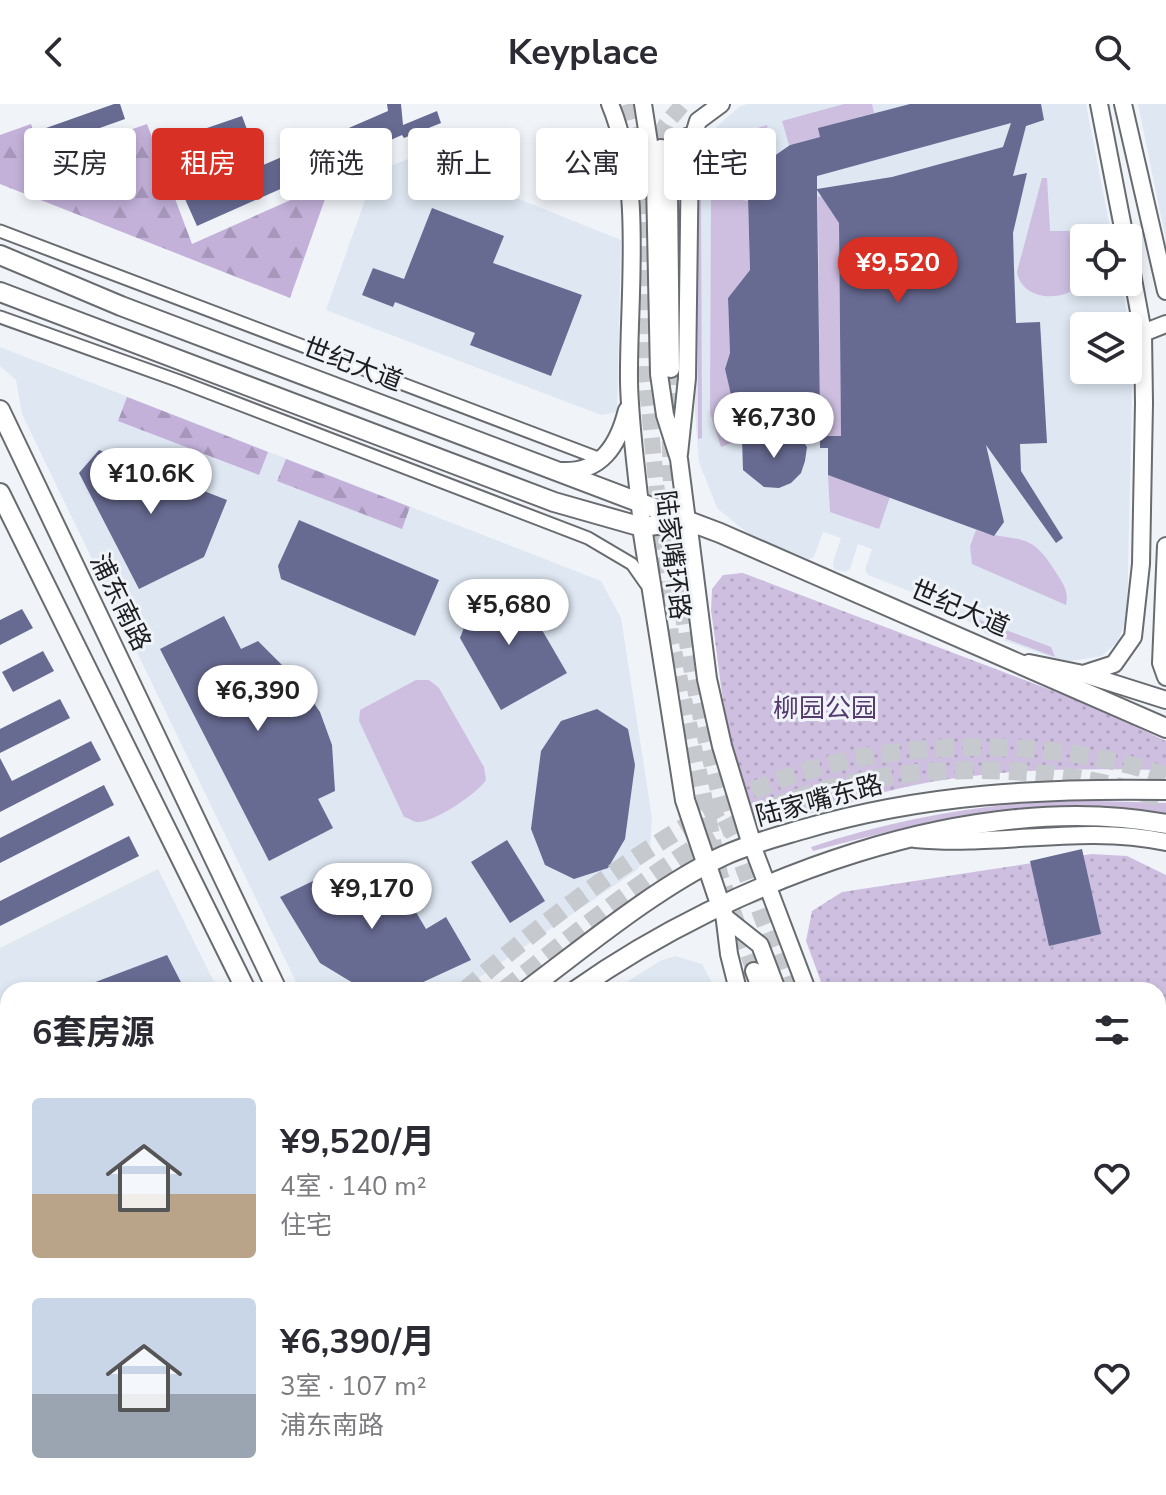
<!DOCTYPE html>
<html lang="zh">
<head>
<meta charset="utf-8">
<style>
  body { margin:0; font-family:"Nunito Sans","Noto Sans SC",sans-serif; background:#f2f2f3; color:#2b2b33; height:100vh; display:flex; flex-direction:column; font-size:30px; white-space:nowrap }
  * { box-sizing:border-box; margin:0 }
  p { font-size:26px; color:#7c7c81 }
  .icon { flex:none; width:44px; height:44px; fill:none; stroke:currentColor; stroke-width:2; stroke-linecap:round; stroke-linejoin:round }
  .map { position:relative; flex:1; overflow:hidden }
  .panel { position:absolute; left:0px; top:878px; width:1166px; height:514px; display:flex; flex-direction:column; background:#fff; border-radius:24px 24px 0 0; box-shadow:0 4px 12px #0003 }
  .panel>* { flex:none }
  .guide { position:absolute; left:24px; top:24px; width:1118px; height:72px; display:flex; gap:16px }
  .fabs { position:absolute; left:1070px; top:120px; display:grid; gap:16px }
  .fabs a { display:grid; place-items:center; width:72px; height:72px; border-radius:8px; background:#fff; box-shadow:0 4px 12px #0003; font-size:40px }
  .price { position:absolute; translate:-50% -68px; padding:0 18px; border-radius:28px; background:#fff; color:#222; font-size:26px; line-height:52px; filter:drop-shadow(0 2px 4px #0008) }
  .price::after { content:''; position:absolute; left:50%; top:48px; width:24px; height:18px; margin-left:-12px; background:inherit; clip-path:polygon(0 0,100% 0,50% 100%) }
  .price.selected { background:#d93025; color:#fff }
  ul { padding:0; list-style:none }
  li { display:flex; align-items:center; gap:24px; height:200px; padding:0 32px }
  li span { display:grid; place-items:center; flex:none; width:224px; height:160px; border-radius:8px; color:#555 }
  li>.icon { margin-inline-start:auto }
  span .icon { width:96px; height:96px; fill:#fffc; stroke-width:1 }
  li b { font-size:34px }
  h2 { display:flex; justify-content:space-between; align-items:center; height:96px; padding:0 32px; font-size:34px }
  .tag { padding:0 28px; border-radius:8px; background:#fff; box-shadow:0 4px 12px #0003; font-size:28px; line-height:72px }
  .tag.selected { background:#d93025; color:#fff }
  header { display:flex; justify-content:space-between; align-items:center; height:104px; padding:0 32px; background:#fff; font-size:36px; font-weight:700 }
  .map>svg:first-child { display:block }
  .built { fill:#dee7f2; fill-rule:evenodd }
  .green { fill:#cebfe1 }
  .forest { fill:url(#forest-firs) }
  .park { fill:url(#park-dots) }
  .water { fill:url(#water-rules) }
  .building { fill:#676a91; fill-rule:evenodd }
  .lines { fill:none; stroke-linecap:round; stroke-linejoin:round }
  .secondary-tunnel { stroke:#c6c9ce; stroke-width:16; stroke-dasharray:16 8; stroke-linecap:butt }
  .primary-tunnel { stroke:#c6c9ce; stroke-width:18; stroke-dasharray:18 9; stroke-linecap:butt }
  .street-casing { stroke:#686b6f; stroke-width:15 }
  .secondary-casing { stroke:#686b6f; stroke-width:20 }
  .primary-casing { stroke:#686b6f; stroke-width:22 }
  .street { stroke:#fff; stroke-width:11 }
  .secondary { stroke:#fff; stroke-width:16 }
  .primary { stroke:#fff; stroke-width:18 }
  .labels { text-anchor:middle; stroke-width:6; stroke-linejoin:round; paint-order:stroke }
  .street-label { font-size:26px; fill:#1d1e20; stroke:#f0f4f9 }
  .park-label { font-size:26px; fill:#543a6f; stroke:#f0f4f9 }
</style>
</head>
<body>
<header><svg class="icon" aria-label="back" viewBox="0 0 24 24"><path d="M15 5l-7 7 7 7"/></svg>Keyplace<svg class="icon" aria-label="search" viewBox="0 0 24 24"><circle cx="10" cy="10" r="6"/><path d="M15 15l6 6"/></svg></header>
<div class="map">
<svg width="1166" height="1391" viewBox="0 0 1166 1391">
  <defs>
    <pattern id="forest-firs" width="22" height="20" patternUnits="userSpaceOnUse" patternTransform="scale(2)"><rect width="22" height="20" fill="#c3b1da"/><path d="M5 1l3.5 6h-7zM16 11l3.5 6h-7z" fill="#a798bb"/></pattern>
    <pattern id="park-dots" width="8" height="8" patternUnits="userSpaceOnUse" patternTransform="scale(2)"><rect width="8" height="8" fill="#cebfe1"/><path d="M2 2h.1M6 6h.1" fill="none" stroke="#b0a4c1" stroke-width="1.8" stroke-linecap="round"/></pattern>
    <pattern id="water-rules" width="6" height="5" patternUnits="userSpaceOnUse" patternTransform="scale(2)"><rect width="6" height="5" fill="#96d2d9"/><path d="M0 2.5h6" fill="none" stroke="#81b4ba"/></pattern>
  </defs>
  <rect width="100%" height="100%" fill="#f0f4f9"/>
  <!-- built -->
  <path class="built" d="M747,0H1086L1112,134H1084V178H1121L1133,245L1127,513L1118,537L1102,552L1064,558L986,530L945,501L868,471L865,466L872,445L858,440L850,465L845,468L834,465L833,459L841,434L823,428L814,453L809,455L751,432L717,404L699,358L695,308L693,76L705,33L739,3ZM1084,222H1128V266H1084Z
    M1138,0H1166V137Z
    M429,47L434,61L621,136L617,308L601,311L326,206L370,82L390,62Z
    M0,243L601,477L621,514L652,714L650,745L637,766L461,886H300L22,310L16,276L0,262Z
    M158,765L218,886H8V1090L0,1092V844Z
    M675,852L702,860L716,886H614L660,857Z
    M8,1178V1345L0,1347V1181Z
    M305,1384H457L460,1391H307Z
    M545,1384H956L960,1391H549Z"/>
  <!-- green -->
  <path class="green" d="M844,0H872L874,9L819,24L820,33L789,41L782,17Z
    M767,21L769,34L756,38L759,52L748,49L739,63L721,52C733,34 746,27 767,21Z
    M1042,74H1047L1050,127H1072L1081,167L1078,183C1059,198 1022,196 1017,168Z
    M697,84H701L702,334L698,335Z
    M711,91L748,97L750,166L728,194L730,249L725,265L742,335L721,343L710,309Z
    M818,92L822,93L839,119L841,332H820Z
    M828,371L890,393L879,425L830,408Z
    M976,426C1016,440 1029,424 1055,467C1063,480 1069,486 1066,501L972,460L970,442Z
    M961,509L1051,543L1055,553L988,528Z
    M416,576H429L439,584L484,663L486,676C478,689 433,720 416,718C415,718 406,713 404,713L359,617L360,606Z
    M1065,696L1166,699V711C1046,688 928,716 813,747L811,743C895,715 977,701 1065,696Z
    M157,1384H286L289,1391H159Z"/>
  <!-- forest -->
  <path class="forest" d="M31,20L43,56L147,20L192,140L331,78L290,194L0,80V31Z
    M127,293L268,348L259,371L118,317Z
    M286,355L410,403L402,425L277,377Z"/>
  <!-- park -->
  <path class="park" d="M743,469L1088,600L1166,637V666C1070,664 975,664 881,689C851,697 776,728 753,703C728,674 718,549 711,507L712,485L723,471Z
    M1092,750L1127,752L1166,771V1391H1074L1070,1384H1158V886H824L806,837L812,807L842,788Z"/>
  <!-- water -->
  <path class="water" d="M1165,1096L1166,1097V1281L1158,1270V1144L1164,1143L1165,1135L1158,1126V1103Z"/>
  <!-- building -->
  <path class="building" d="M114,0H120L125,15L52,41L46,24Z
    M387,0H401L403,21L437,7L441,19L404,34L402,31L197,122L185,95L388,7Z
    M910,0H1041L1044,16L1026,22L1013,72L1027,69L1013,129L1014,164L1016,219L1040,218L1047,339L1020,340L1021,367L1063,434L1056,439L986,341L1004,418L994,432L828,371V344H820V332H841L839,119L817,86L820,309L741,334L725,265L730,249L728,194L750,166L748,94L727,84L748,49L770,55L790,41L820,33L818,24ZM1011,19L1003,43L892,73L817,85V72Z
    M242,12L248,28L174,54L169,37Z
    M432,104L504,132L493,159L582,191L551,272L470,241L475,229L395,198L393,203L362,191L373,164L404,175Z
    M800,333L807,343L805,357L801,369L791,379L779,384L764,383L743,366L742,334Z
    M99,346L227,396L204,453L139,485L79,369Z
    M299,416L439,476L415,532L281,475L278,462Z
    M480,482L524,495L567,569L501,606L460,534Z
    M22,505L33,524L0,541V516Z
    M224,512L241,545L258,537L300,579L320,608L332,641L335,687L318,695L333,724L269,757L160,545Z
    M43,547L54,567L13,588L2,568Z
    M60,595L70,614L0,649V625Z
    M597,605L628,625L635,661L625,735L608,764L574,775L545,761L531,725L541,647L561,617Z
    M91,637L101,656L0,708V654L12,677Z
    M104,681L114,701L0,759V734Z
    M129,732L139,752L0,822V797Z
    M507,736L545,797L510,819L471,758Z
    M1082,745L1101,830L1049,842L1030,757Z
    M348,760L354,770L365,764L374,777L391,766L426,825L446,813L471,856L406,886L358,882L320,859L280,793Z
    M167,851L185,886H77V885Z"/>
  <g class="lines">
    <!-- secondary-tunnel -->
    <path class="secondary-tunnel" d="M628,0L643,57L645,264L671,532L720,770L754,867
      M649,56L666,20L683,0
      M671,265C665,405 682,551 718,686C736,754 766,819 788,886"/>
    <!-- primary-tunnel -->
    <path class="primary-tunnel" d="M465,886C552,811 649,735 755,686C870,633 1047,630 1166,672
      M504,886C574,831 642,774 719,729C848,654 1027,650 1166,696
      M0,1109L8,1107
      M0,1135L8,1133"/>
    <defs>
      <path id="street" d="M0,127L603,356
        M0,213L179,277L588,434L632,460L646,480
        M0,1355L8,1352
        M741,1384L745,1391"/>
      <path id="secondary" d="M610,0C644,81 628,191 629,278C630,326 638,375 642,423
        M643,0L655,77L659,270L665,311L679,355L687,417
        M1099,0L1125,134
        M1123,0L1166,187
        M661,44L669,91L671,265
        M671,81L678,50L689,32
        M1143,229L1166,220
        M679,350L687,274L690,44L698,17L721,0
        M561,367C601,369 618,342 627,306
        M1166,442L1161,559L1166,573
        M1029,559L1083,570L1114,560L1133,533L1141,460L1144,299L1143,229L1128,148
        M1084,570L1166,596
        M915,735C999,743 1082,720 1166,738
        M752,741L807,886
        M724,809L729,850L738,886
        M726,814L760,841L777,886
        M754,867L761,886
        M494,1384L497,1391
        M521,1384L525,1391
        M978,1384L982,1391
        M1003,1384L1007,1391
        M1037,1384L1041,1391"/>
      <path id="primary" d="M0,151L121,202L720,429L1166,624
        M0,188L554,398L642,423L684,417
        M0,306L277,886
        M0,389L246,886
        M687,417L707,575L722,642L752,741
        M642,423L685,696L720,800
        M527,886C586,842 657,783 723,752C749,740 777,733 804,725C924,690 1042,684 1166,686
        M576,886C732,776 973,684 1166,720
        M0,1126L8,1123
        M0,1151L8,1148"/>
    </defs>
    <!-- street casing -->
    <use href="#street" class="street-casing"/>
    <!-- secondary casing -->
    <use href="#secondary" class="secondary-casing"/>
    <!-- primary casing -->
    <use href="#primary" class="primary-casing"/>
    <!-- street -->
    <use href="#street" class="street"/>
    <!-- secondary -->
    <use href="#secondary" class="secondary"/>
    <!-- primary -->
    <use href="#primary" class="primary"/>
  </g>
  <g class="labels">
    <!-- street labels -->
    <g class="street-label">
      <text transform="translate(353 260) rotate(21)" y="9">世纪大道</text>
      <text transform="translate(673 451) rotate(83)" y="9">陆家嘴环路</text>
      <text transform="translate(121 498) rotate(64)" y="9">浦东南路</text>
      <text transform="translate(960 504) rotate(23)" y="9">世纪大道</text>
      <text transform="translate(819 696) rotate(-15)" y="9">陆家嘴东路</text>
    </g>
    <!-- park labels -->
    <g class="park-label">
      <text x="825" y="613">柳园公园</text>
    </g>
  </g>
</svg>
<div class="fabs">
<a><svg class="icon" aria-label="locate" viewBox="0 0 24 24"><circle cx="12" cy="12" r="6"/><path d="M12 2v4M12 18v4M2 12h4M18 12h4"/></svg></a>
<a><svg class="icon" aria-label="layers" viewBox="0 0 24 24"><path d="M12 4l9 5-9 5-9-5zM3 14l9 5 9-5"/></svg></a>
</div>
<b class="price selected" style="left:898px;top:201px">¥9,520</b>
<b class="price" style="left:774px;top:356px">¥6,730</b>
<b class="price" style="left:151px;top:412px">¥10.6K</b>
<b class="price" style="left:509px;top:543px">¥5,680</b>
<b class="price" style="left:258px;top:629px">¥6,390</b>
<b class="price" style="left:372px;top:827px">¥9,170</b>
<div class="guide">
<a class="tag">买房</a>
<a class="tag selected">租房</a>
<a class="tag">筛选</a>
<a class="tag">新上</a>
<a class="tag">公寓</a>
<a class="tag">住宅</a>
</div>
<section class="panel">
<h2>6套房源<svg class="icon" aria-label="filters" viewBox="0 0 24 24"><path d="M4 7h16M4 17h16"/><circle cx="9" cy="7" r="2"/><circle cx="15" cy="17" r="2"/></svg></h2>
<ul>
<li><span style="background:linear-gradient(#c9d6e8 60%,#b9a48a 0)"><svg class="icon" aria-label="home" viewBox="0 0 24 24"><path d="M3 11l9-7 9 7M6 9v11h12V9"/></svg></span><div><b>¥9,520/月</b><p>4室 · 140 m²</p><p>住宅</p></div><svg class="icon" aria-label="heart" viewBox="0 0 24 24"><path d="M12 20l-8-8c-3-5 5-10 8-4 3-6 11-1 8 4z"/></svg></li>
<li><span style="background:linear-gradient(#c9d6e8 60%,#9aa5b1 0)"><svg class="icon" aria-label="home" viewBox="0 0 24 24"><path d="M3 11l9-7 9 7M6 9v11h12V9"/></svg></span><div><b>¥6,390/月</b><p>3室 · 107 m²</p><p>浦东南路</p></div><svg class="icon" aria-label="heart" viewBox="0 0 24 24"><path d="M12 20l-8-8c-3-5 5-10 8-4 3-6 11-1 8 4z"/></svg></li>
</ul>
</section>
</div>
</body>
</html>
